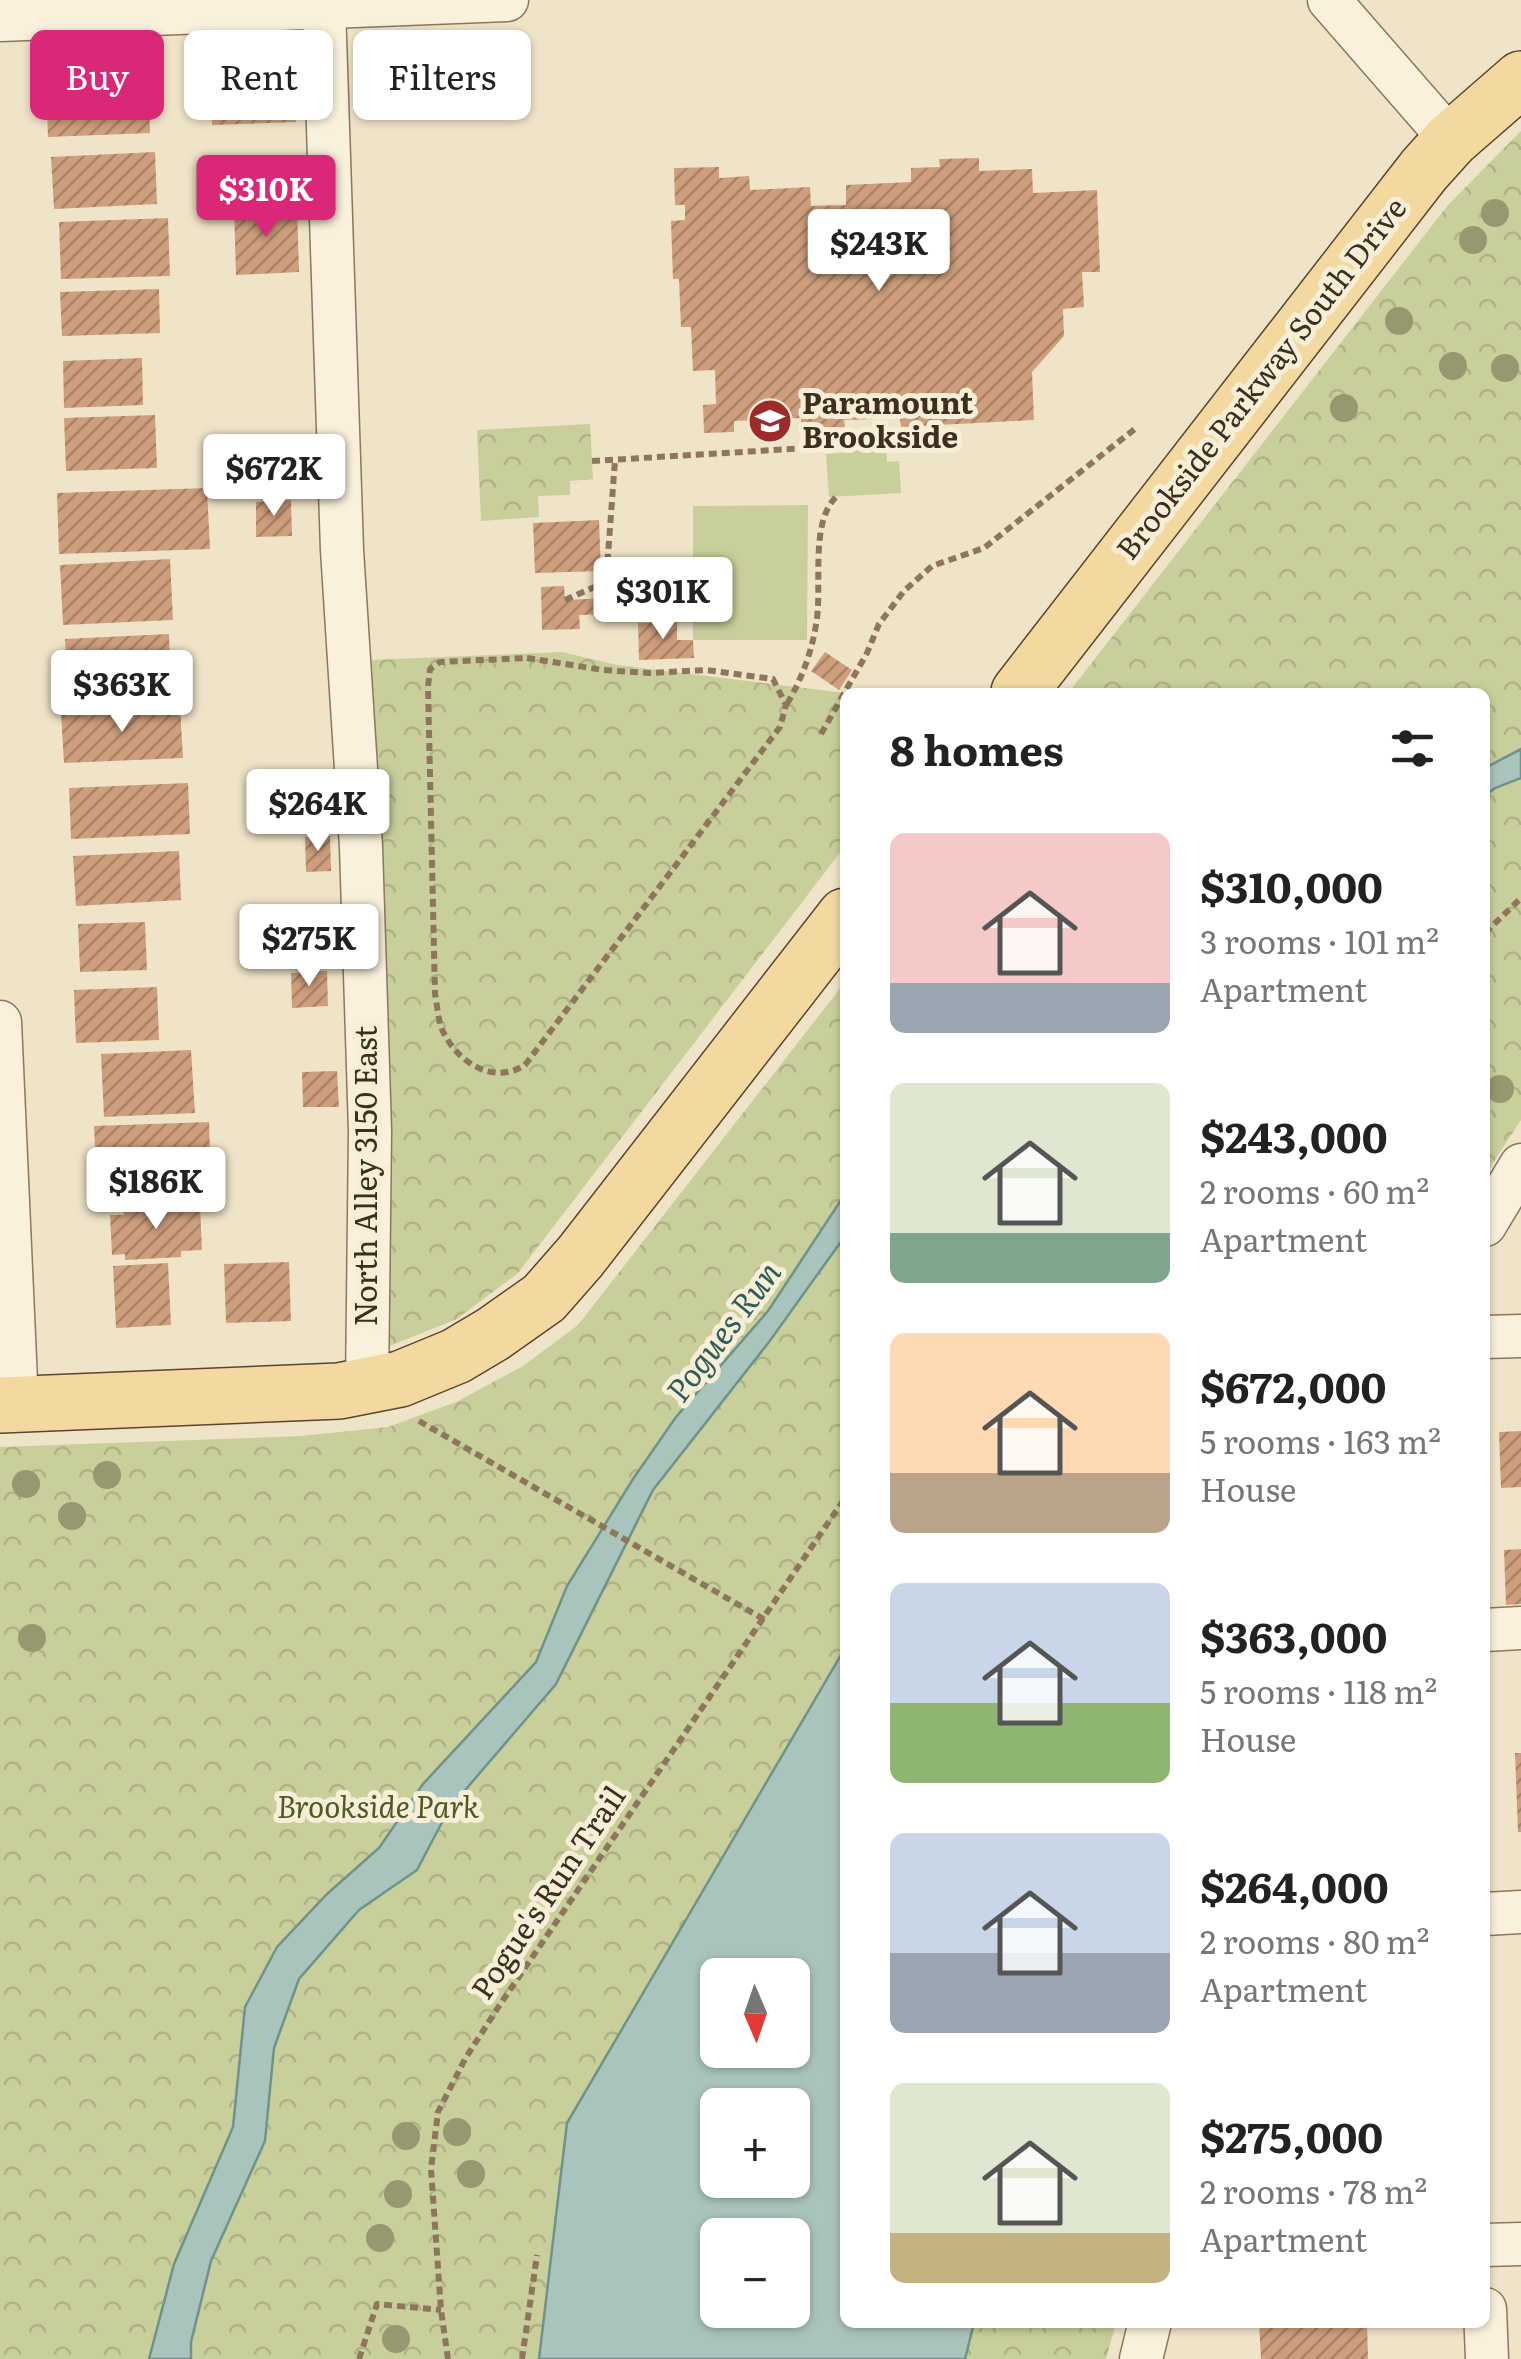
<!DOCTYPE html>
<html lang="en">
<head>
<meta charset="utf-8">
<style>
  body { margin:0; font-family:Literata,serif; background:#f6f6f6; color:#222; height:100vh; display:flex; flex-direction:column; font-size:38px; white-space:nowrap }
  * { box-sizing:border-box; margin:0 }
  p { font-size:32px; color:#767676 }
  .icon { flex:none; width:55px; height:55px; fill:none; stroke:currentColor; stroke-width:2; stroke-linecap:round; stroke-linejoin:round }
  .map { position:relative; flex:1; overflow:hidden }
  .drawer { position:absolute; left:840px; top:688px; width:650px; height:1640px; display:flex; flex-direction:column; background:#fff; border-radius:15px; box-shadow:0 2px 8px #0004 }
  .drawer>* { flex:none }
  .hud { position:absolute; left:30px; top:30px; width:660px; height:90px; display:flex; gap:20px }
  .needle { width:65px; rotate:178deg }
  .controls { position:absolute; left:700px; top:1958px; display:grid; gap:20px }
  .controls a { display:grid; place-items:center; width:110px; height:110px; border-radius:15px; background:#fff; box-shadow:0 2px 8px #0004; font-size:50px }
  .price { position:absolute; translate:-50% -85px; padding:0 22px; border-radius:10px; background:#fff; color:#222; font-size:32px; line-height:65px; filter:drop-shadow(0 2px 5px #0008) }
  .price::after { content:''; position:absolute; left:50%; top:60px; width:30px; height:22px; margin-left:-15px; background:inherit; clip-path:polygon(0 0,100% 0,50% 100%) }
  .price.selected { background:#db2777; color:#fff }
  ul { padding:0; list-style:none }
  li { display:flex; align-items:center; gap:30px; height:250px; padding:0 50px }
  li span { display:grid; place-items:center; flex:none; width:280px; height:200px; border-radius:15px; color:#555 }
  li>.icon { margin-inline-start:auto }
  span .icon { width:120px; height:120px; fill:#fffc; stroke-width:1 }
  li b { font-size:42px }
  h2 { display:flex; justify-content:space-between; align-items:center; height:120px; padding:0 50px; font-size:42px }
  .chip { padding:0 35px; border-radius:15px; background:#fff; box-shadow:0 2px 8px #0004; font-size:35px; line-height:90px }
  .chip.selected { background:#db2777; color:#fff }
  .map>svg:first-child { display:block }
  .green { fill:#c9cf9b }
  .park { fill:url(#park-crowns); fill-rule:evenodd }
  .water { fill:#a9c4bc; stroke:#6f938a; stroke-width:2.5; fill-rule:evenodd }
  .building { fill:url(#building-hatch) }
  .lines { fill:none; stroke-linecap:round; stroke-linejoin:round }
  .minor-casing { stroke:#8d765c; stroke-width:45 }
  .major-casing { stroke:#5b4430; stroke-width:58 }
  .path { stroke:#8d765c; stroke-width:6; stroke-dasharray:8 5; stroke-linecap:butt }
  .minor { stroke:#faf1dc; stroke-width:42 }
  .major { stroke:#f3d9a0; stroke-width:55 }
  .tree { fill:#96986f }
  .labels { text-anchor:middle; stroke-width:10; stroke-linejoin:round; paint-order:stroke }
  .street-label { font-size:30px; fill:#3d2e20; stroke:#f7eed8 }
  .poi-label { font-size:30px; font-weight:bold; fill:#3d2e20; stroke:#f7eed8; text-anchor:start }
  .park-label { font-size:30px; font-style:italic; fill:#4d5a26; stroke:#f7eed8 }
  .water-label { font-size:32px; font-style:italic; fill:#2f5d5a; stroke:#f7eed8 }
</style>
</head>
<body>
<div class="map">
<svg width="1521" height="2359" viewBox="0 0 1521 2359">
  <defs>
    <pattern id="park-crowns" width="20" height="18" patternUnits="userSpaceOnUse" patternTransform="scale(2.5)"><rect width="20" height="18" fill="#c9cf9b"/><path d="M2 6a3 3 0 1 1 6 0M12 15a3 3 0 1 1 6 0" fill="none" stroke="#aeb285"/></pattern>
    <pattern id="building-hatch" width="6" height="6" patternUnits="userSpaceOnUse" patternTransform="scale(2.5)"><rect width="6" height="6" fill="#cf9f7d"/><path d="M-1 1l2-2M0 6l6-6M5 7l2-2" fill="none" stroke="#a98266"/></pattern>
  </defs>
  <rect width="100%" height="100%" fill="#f0e4c8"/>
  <!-- green -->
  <path class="green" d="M886,443L887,462L899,461L901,493L829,497L826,454L850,452V445Z
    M808,505L807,640H693V506Z"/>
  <!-- park -->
  <path class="park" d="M1521,131V1120L1485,1175V692H1069L1448,205Z
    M590,424L593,479L570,481V495L538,496L539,517L481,521L477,430Z
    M562,652L617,665L845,693V846L518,1273L457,1319L382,1349L391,1224L370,660Z
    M845,982V2322L1116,2323L1106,2359H0V1447L301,1436L388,1427L456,1402L523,1366L578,1325ZM718,1975H792V2050H718ZM718,2105H792V2180H718ZM718,2235H792V2310H718Z"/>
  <!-- water -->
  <path class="water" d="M1521,749V778L1495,788L1485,796V768Z
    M845,1194V1236L769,1342L653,1490L556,1684L449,1809L417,1870L359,1910L299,1979L274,2048L265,2141L211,2261L191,2342V2359H149L174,2264L233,2127L245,2007L277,1947L327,1894L379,1848L423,1784L536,1662L567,1586L633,1479L676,1417L768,1311Z
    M845,1648V2322L974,2323L965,2359H539L567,2123ZM792,1975V2050H718V1975ZM718,2105H792V2180H718ZM718,2235H792V2310H718Z"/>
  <!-- building -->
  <path class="building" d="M295,71L296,122L212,125L210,74Z
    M162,77L163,105L149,106L150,133L48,137L46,81Z
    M155,152L157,204L54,209L51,157Z
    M283,157L285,193H249L248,158Z
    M979,158V171L1032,169L1033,193L1097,190L1100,272H1082L1084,307L1063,309L1064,336L1032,372L1034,420L901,427L900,418L844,420L845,427L801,429V418L734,421V432L704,433L703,405L716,404L715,370L693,371L691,327H681L679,279H673L671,221L685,220V205H675L674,168L719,167V178L749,176L750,190L810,187L811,206L846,205V185L911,182V168L940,167L939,159Z
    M297,206L299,272L236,275L234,208Z
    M168,218L170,276L61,279L59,222Z
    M159,289L160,333L62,336L60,292Z
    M142,358L143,405L64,408L63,361Z
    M155,415L157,468L66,471L64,418Z
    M207,488L210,549L59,554L57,493Z
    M291,500L292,536L256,537V502Z
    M599,520L601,571L535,573L533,523Z
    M170,559L173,620L63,625L60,565Z
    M564,586L565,600L610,598L611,614L579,615L580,629L542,630L541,587Z
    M677,621V640H693L694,658L639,660L638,623Z
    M169,634L171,690L68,695L65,639Z
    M825,652L852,670L839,690L811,671Z
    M180,707L183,758L64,763L61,713Z
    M188,783L190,834L71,839L69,788Z
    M330,836L331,871L306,872L305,837Z
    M179,851L181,900L76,906L73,856Z
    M145,922L147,970L80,972L78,924Z
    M327,971L328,1006L292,1008L291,973Z
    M157,987L159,1040L76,1043L74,990Z
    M191,1050L195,1113L104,1117L101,1054Z
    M337,1071L339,1107H303L302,1072Z
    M209,1122L211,1184L97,1188L94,1126Z
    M200,1206L202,1250L181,1251V1257L125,1260V1254L112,1255L110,1215H124L123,1208Z
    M289,1262L291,1321L226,1323L224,1264Z
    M168,1263L171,1325L116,1328L113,1266Z
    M1521,1431V1487L1501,1488L1499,1432Z
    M1521,1549V1604L1506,1605L1504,1550Z
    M1515,1753H1521V1832H1518Z
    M1259,2322H1367L1368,2359H1261Z"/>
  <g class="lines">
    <defs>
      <path id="minor" d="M1329,0L1451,140
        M324,7L342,550L361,847L370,1131L367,1386
        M0,20L507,0
        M0,1022L17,1404
        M1485,1225L1521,1165
        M1485,1337L1521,1336
        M1485,1630L1521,1628
        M1485,1914L1521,1912
        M1485,2245L1521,2244
        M1485,2309L1487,2359
        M1141,2359L1150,2322"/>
      <path id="major" d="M1019,692L1424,170L1451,140L1521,79
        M0,1405L339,1391L400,1379L456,1356L493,1334L544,1298L580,1257L845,916"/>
    </defs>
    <!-- minor casing -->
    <use href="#minor" class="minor-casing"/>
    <!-- major casing -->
    <use href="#major" class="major-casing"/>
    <!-- path -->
    <path class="path" d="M592,461L841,446V440L906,436V427
      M565,600L606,582L615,460
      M527,658L603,670L649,673L706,670L773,679L786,705L780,727L525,1065C492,1086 455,1061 441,1027C438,1017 437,1004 435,994L428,687L430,669L440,662Z
      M787,704C802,678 811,654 816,625C823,587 809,524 836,497
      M821,734L867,653L879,624L904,591L932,566L984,548L1136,428
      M1485,933L1521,898
      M419,1421L765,1620
      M359,2359L377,2304L441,2310
      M448,2359L441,2310L431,2169L438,2112L465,2059L499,2006L845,1498
      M522,2359L537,2255"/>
    <!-- minor -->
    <use href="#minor" class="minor"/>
    <!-- major -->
    <use href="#major" class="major"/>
  </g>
  <!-- trees -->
  <g class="tree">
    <circle cx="1495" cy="213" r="14"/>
    <circle cx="1473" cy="240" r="14"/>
    <circle cx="1399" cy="321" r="14"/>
    <circle cx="1453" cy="366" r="14"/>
    <circle cx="1505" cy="368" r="14"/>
    <circle cx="1344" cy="408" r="14"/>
    <circle cx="1500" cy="1089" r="14"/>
    <circle cx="107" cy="1475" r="14"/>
    <circle cx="26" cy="1484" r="14"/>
    <circle cx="72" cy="1516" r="14"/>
    <circle cx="32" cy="1638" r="14"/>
    <circle cx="457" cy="2132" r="14"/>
    <circle cx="406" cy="2136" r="14"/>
    <circle cx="471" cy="2174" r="14"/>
    <circle cx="398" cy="2194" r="14"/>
    <circle cx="380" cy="2238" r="14"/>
    <circle cx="396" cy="2339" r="14"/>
  </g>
  <!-- icons -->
  <defs>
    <symbol id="school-disc" viewBox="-11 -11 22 22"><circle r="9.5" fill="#9e2a2b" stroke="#f7eed8"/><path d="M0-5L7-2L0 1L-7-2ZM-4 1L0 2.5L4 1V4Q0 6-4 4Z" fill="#fff"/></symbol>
  </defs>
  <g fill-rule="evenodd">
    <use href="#school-disc" x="745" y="396" width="50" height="50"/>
  </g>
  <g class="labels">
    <!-- street labels -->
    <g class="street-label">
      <text transform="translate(1262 379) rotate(-52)" y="10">Brookside Parkway South Drive</text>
      <text transform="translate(367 1176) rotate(-90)" y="10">North Alley 3150 East</text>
      <text transform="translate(549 1893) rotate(-56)" y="10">Pogue's Run Trail</text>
    </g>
    <!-- poi labels -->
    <g class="poi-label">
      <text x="802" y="414">Paramount<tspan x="802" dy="34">Brookside</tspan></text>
    </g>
    <!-- park labels -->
    <g class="park-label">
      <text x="378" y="1818">Brookside Park</text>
    </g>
    <!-- water labels -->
    <g class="water-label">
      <text transform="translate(724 1332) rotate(-53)" y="11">Pogues Run</text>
    </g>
  </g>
</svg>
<div class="controls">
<a><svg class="needle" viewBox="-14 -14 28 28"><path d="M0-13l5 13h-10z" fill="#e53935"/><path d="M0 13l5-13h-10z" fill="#767676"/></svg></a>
<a>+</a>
<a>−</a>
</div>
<b class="price selected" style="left:266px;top:240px">$310K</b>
<b class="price" style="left:879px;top:294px">$243K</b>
<b class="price" style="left:274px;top:519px">$672K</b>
<b class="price" style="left:663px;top:642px">$301K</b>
<b class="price" style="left:122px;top:735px">$363K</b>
<b class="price" style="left:318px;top:854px">$264K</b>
<b class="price" style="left:309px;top:989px">$275K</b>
<b class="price" style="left:156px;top:1232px">$186K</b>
<div class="hud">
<a class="chip selected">Buy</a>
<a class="chip">Rent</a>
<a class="chip">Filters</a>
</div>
<section class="drawer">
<h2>8 homes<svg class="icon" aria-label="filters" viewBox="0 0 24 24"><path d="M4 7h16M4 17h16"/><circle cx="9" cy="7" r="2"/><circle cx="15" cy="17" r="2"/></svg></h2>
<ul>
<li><span style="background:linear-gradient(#f6c9c9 75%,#9aa5b1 0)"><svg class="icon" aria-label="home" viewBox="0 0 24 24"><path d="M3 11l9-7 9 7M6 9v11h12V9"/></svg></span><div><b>$310,000</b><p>3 rooms · 101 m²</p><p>Apartment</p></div></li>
<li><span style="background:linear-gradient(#dfe7d0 75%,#7fa58c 0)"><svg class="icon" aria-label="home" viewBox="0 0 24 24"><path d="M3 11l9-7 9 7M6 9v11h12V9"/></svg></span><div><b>$243,000</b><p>2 rooms · 60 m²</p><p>Apartment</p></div></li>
<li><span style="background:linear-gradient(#ffd9b3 70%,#b9a48a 0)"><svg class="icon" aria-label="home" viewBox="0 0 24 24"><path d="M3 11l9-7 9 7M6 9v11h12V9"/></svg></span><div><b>$672,000</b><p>5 rooms · 163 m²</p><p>House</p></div></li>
<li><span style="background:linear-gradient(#c9d6e8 60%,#8fb573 0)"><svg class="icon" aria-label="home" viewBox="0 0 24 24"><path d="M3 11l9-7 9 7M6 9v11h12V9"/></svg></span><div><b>$363,000</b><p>5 rooms · 118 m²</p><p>House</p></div></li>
<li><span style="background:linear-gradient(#c9d6e8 60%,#9aa5b1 0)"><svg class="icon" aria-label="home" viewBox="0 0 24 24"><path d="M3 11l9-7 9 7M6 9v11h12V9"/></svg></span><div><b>$264,000</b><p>2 rooms · 80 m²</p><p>Apartment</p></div></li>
<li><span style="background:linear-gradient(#dfe7d0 75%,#c2b280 0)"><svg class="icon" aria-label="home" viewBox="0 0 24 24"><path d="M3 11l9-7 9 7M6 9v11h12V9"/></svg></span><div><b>$275,000</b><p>2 rooms · 78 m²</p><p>Apartment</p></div></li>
</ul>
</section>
</div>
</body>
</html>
